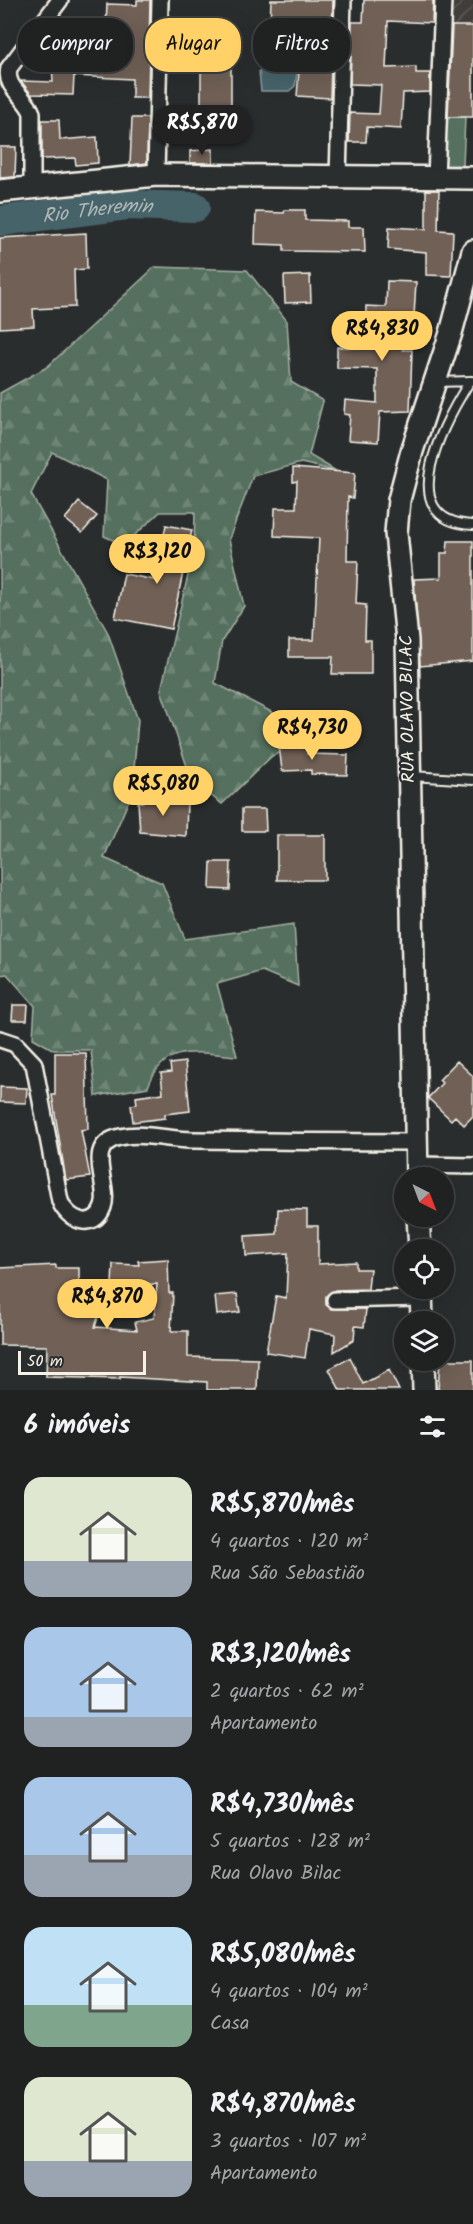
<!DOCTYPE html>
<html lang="pt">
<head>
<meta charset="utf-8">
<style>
  body { margin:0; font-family:Kalam,sans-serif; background:#282a2a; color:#f1f3f6; height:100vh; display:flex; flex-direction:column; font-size:22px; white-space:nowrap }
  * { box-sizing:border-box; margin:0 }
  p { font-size:20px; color:#a2a4a5 }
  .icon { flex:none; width:33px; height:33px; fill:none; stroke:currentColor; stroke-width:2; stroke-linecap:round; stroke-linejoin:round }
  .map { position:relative; height:1390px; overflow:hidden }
  .drawer { display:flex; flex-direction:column; background:#202222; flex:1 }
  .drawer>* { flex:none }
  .guide { position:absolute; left:18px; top:18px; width:438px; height:54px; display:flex; gap:12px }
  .needle { width:39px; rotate:138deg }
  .tools { position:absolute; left:394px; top:1167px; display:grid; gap:12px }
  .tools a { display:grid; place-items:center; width:60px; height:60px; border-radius:50%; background:#202222; box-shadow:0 6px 24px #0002,0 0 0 2px #3d3f40; font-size:30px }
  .scale { position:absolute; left:18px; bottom:15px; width:128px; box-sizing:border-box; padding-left:6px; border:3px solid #f4f1e8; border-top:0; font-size:16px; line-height:21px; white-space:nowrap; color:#f4f1e8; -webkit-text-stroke:4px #2a2d2e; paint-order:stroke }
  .price { position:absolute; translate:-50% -51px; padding:0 14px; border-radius:21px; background:#ffd166; color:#111; font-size:20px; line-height:39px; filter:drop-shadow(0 2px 3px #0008) }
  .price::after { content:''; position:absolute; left:50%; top:36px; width:18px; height:14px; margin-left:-9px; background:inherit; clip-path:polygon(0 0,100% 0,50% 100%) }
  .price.current { background:#222; color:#fff }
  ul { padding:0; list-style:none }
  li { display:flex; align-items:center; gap:18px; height:150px; padding:0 24px }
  li span { display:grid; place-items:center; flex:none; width:168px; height:120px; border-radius:18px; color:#555 }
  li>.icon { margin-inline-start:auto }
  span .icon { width:72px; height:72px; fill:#fffc; stroke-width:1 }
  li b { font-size:26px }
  h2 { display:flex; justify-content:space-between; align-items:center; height:72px; padding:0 24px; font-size:26px }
  .chip { padding:0 21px; border-radius:24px; background:#202222; box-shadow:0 6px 24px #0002,0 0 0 2px #3d3f40; font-size:21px; line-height:54px }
  .chip.current { background:#ffd166; color:#111 }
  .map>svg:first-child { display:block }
  .industrial { fill:url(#industrial-furrows) }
  .green { fill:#55705e; stroke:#a4b0a3; stroke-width:1.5 }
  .forest { fill:url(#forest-firs); stroke:#a4b0a3; stroke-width:1.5 }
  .water { fill:#46636a; stroke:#8c9c9c; stroke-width:1.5 }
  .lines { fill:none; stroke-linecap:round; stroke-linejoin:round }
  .river { stroke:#46636a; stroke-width:30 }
  .building { fill:#6f6056; stroke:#f4f1e8; stroke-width:1.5 }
  .lane-casing { stroke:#f4f1e8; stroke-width:12 }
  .street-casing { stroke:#f4f1e8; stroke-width:20 }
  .secondary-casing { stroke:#f4f1e8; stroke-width:26 }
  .lane { stroke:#2a2d2e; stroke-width:8 }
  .street { stroke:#2a2d2e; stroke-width:15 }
  .secondary { stroke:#2a2d2e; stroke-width:21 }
  .labels { text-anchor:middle; stroke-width:4.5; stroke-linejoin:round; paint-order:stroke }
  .street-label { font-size:18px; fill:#f4f1e8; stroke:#2a2d2e }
  .water-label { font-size:20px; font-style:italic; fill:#aeb8b6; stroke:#2a2d2e }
</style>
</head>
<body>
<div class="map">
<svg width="473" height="1390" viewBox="0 0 473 1390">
  <defs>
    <pattern id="industrial-furrows" width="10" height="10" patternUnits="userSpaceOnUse" patternTransform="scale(1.5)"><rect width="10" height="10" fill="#3f3c3a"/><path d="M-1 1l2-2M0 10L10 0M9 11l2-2" fill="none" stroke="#5b5956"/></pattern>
    <pattern id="forest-firs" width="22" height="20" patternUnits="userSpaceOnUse" patternTransform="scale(1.5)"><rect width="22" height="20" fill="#55705e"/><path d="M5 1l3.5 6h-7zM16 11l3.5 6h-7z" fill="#6e8575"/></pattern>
  </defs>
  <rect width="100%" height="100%" fill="#2a2d2e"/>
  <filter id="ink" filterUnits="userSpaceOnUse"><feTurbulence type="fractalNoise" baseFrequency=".0167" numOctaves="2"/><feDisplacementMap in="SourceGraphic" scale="12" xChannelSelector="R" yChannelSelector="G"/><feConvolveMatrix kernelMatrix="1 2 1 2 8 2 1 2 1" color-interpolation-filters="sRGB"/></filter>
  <g filter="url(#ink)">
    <!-- industrial -->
    <path class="industrial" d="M448,0H473V26H448Z"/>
    <!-- green -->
    <path class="green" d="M448,103L447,117H465L463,165L438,166L440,104Z"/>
    <!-- forest -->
    <path class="forest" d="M155,267L247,270L287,321L291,382L323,401L309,455L336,471L301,463L253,476L229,539L244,606L222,641L215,683L320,737L272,756L222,804L192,781L161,690L194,550L195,512H160L124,545L104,536L107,480L52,452L31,494L108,633L138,720L132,793L104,858L162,883L185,939L294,924L298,986L262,971L217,984L237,1056C198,1053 164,1042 148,1087L96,1096L91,1050H54L33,1038L35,1006L7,974L0,975V393L47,367Z"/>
    <!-- water -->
    <path class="water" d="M265,68L280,74L292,69L297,73L295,86L289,91H261L259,71Z"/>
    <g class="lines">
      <!-- river -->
      <path class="river" id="s1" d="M0,221L127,205L195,207"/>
    </g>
    <!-- building -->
    <path class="building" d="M137,0H150L148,98H132V79L74,76L73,95L31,94L21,81L53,82L50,29L106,26L107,4L137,5Z
      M271,0H333L330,98L297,96L301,46H288L289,42L261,41L262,25H270Z
      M364,0H433L432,23L388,21L386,68L416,67V73H430V92L403,93L401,129L367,127L366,142H349L350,113L379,114L381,85L350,84L352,22H363Z
      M452,26H473V117H448Z
      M183,42L187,63L168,67L169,45Z
      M201,52H231V122H201Z
      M132,118H148L147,163L130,165Z
      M42,120H59L60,140L97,137L98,163L76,165L75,158L42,159Z
      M0,147H16L15,177L0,178Z
      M213,149V163H190V151Z
      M426,190H439L438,230L453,231L451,276L426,275V252L388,249L389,227L426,229Z
      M285,210H305V220L348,221V227H364L365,252L284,251V245L255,244L256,212L284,213Z
      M86,233L87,269L74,270L75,307L33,309L34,326L0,328V238Z
      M310,275L311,302L285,303L284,276Z
      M387,281L416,282L414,316L404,315L403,350H412L410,411L380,412L378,442L348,440L350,415L344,414L345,400L377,403V369L337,368V347L365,348L366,306L386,307Z
      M293,468L355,473L353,498L348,497L347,561H358L356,604L366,605L365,640H371V674H332L333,657H289V640H314L319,538L274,536L275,508H296L297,481L293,482Z
      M79,502L97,516L82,533L65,519Z
      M166,525L192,530L171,629L115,618L124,574L155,580Z
      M448,541H473V661L420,666L414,579L441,578V553H447Z
      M279,744H307V754L348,755L347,775L311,774V770L282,771Z
      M143,800L187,801L186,836L140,832L138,802H143Z
      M242,809H265L266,831H242Z
      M277,835H325V880H277Z
      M211,862H231L230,890L210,889Z
      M13,1005H28L27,1020H12Z
      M55,1053H86L88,1129L81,1130L90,1177L66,1180L52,1095H55Z
      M457,1061L473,1076V1116L464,1125L455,1116L451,1120L428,1098L442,1083L439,1080Z
      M185,1062L190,1111L165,1114V1118L133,1122L131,1105L137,1104L136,1097L163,1093L161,1073L171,1072L170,1064Z
      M0,1087L27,1088L26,1103L0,1102Z
      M278,1209L307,1210V1226H318V1264L356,1262V1269H370L368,1289L335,1290L326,1296V1305L331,1309H366L364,1327L355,1326L354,1340L334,1352L335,1334L309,1329L305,1358L266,1352L276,1296L286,1298L288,1253L246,1256L245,1236L277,1234Z
      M168,1259L169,1293H173L171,1331H188V1357L258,1359L257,1390H207V1382L120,1377V1379L46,1377L47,1346L0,1345V1268L56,1265V1268H79V1301L101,1308L95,1327L137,1330L135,1322L154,1318L157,1284L112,1285L113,1264L139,1265L138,1261Z
      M237,1294L240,1312L217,1315L215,1296Z
      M350,1358L363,1384L389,1370L399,1390H340L329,1369Z
      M440,1360H473V1390H438Z"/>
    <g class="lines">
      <defs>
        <path id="lane" d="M470,381C446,419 389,521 473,525
          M436,382L472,381
          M412,776L473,780"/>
        <path id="street" d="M156,175L160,0
          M338,177L343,0
          M436,178L443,0
          M32,186V113C26,96 4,88 9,68L60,0
          M0,1039L15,1044L34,1064L60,1201C67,1220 94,1232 103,1207C111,1184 82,1145 120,1137C143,1132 170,1140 193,1140C268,1141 342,1142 417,1142
          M417,1165L473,1166
          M335,1300L421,1298"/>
        <path id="secondary" d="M0,191L156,175L473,178
          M417,1178L407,640L396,533L399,500L412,451L451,333L473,251
          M418,1216L420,1250
          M421,1288L422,1322
          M423,1360L424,1390"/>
      </defs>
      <!-- lane casing -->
      <use href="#lane" class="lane-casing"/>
      <!-- street casing -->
      <use href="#street" class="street-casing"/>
      <!-- secondary casing -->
      <use href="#secondary" class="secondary-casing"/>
      <!-- lane -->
      <use href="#lane" class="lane"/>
      <!-- street -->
      <use href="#street" class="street"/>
      <!-- secondary -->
      <use href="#secondary" class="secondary"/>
    </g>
  </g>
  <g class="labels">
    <!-- street labels -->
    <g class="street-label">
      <text transform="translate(407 709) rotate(-91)" y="6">RUA OLAVO BILAC</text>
    </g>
    <!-- water labels -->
    <g class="water-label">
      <text dy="7" stroke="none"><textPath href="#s1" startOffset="98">Rio Theremin</textPath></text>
    </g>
  </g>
</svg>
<div class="tools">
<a><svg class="needle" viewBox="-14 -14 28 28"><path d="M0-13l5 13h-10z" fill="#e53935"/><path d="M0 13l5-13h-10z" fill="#a2a4a5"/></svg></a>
<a><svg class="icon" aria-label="locate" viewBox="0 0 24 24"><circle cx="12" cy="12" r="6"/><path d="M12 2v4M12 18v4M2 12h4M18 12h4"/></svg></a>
<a><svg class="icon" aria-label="layers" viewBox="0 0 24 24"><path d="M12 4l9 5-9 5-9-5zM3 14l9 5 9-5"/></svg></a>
</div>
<div class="scale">50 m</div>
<b class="price current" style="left:202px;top:156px">R$5,870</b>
<b class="price" style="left:382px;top:362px">R$4,830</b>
<b class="price" style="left:157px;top:585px">R$3,120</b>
<b class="price" style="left:312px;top:761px">R$4,730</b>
<b class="price" style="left:163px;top:817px">R$5,080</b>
<b class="price" style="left:107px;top:1330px">R$4,870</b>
<div class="guide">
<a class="chip">Comprar</a>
<a class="chip current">Alugar</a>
<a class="chip">Filtros</a>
</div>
</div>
<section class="drawer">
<h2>6 imóveis<svg class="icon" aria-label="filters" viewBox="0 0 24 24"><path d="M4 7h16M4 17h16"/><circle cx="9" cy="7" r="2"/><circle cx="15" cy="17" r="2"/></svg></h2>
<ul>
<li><span style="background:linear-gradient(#dfe7d0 70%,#9aa5b1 0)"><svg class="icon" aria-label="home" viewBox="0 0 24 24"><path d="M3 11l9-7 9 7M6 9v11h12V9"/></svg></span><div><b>R$5,870/mês</b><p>4 quartos · 120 m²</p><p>Rua São Sebastião</p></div></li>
<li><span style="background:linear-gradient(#a9c7e8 75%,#9aa5b1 0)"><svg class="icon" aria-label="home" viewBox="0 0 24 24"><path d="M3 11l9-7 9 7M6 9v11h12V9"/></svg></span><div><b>R$3,120/mês</b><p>2 quartos · 62 m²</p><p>Apartamento</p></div></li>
<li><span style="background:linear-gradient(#a9c7e8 65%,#9aa5b1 0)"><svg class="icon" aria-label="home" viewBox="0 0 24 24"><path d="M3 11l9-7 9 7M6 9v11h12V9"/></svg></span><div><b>R$4,730/mês</b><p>5 quartos · 128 m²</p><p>Rua Olavo Bilac</p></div></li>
<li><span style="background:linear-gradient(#bfe0f5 65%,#7fa58c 0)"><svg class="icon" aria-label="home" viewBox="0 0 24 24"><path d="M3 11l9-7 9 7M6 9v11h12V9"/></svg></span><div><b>R$5,080/mês</b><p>4 quartos · 104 m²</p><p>Casa</p></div></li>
<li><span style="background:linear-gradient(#dfe7d0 70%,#9aa5b1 0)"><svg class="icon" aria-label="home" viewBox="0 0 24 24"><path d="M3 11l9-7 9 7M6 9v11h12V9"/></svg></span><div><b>R$4,870/mês</b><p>3 quartos · 107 m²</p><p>Apartamento</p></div></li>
</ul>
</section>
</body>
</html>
